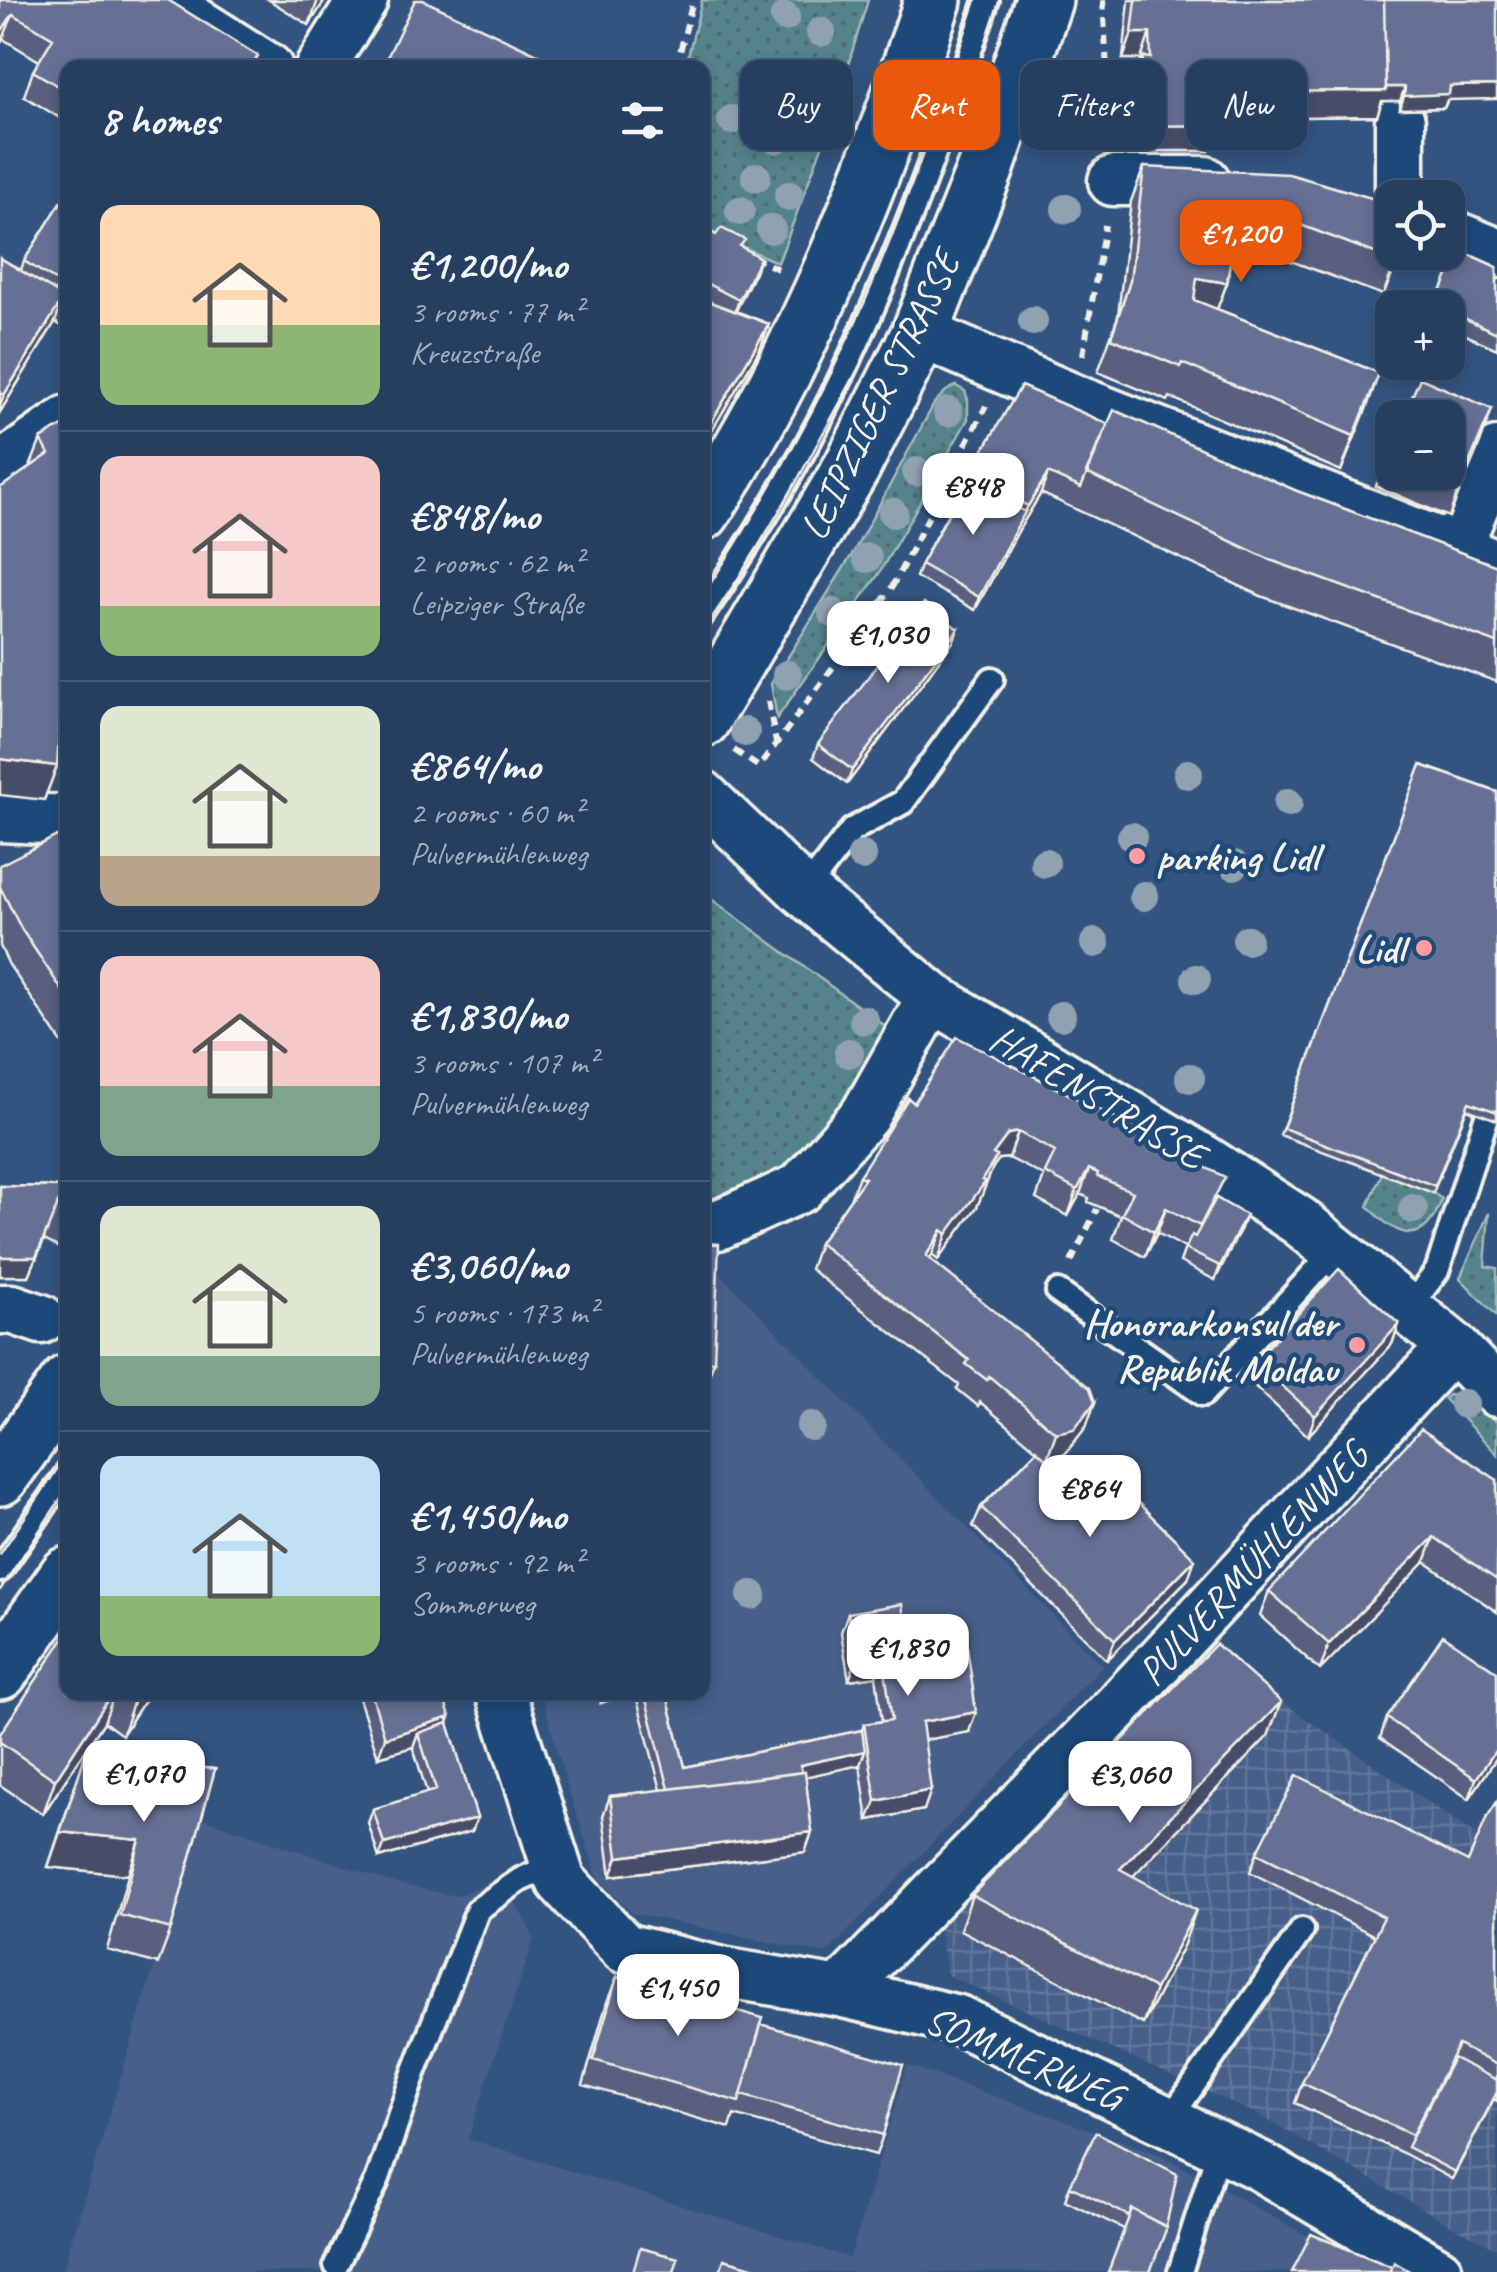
<!DOCTYPE html>
<html lang="en">
<head>
<meta charset="utf-8">
<style>
  body { margin:0; font-family:Caveat,sans-serif; background:#2e4667; color:#f1f3f6; height:100vh; display:flex; flex-direction:column; font-size:38px; white-space:nowrap }
  * { box-sizing:border-box; margin:0 }
  p { font-size:32px; color:#a4afbd }
  .icon { flex:none; width:55px; height:55px; fill:none; stroke:currentColor; stroke-width:2; stroke-linecap:round; stroke-linejoin:round }
  .map { position:relative; flex:1; overflow:hidden }
  .details { position:absolute; left:60px; top:60px; width:650px; height:1640px; display:flex; flex-direction:column; background:#263f61; border-radius:20px; box-shadow:0 5px 15px #0003,0 0 0 2px #425876 }
  .details>* { flex:none }
  .hud { position:absolute; left:740px; top:60px; width:605px; height:90px; display:flex; gap:20px }
  .tools { position:absolute; left:1375px; top:180px; display:grid; gap:20px }
  .tools a { display:grid; place-items:center; width:90px; height:90px; border-radius:20px; background:#263f61; box-shadow:0 5px 15px #0003,0 0 0 2px #425876; font-size:50px }
  .price { position:absolute; translate:-50% -85px; padding:0 22px; border-radius:20px; background:#fff; color:#222; font-size:32px; line-height:65px; filter:drop-shadow(0 2px 5px #0008) }
  .price::after { content:''; position:absolute; left:50%; top:60px; width:30px; height:22px; margin-left:-15px; background:inherit; clip-path:polygon(0 0,100% 0,50% 100%) }
  .price.active { background:#ea580c; color:#fff }
  ul { padding:0; list-style:none }
  li { display:flex; align-items:center; gap:30px; height:250px; padding:0 40px }
  li+li { border-top:2px solid #425876 }
  li span { display:grid; place-items:center; flex:none; width:280px; height:200px; border-radius:20px; color:#555 }
  li>.icon { margin-inline-start:auto }
  span .icon { width:120px; height:120px; fill:#fffc; stroke-width:1 }
  li b { font-size:42px }
  h2 { display:flex; justify-content:space-between; align-items:center; height:120px; padding:0 40px; font-size:42px }
  .tag { padding:0 35px; border-radius:20px; background:#263f61; box-shadow:0 5px 15px #0003,0 0 0 2px #425876; font-size:35px; line-height:90px }
  .tag.active { background:#ea580c; color:#fff }
  .map>svg:first-child { display:block }
  .built { fill:#465f89 }
  .industrial { fill:url(#industrial-grid) }
  .grass { fill:url(#grass-dots); stroke:#a4baba; stroke-width:2.5 }
  .lines { fill:none; stroke-linecap:round; stroke-linejoin:round }
  .service-casing { stroke:#f4f1e8; stroke-width:30 }
  .minor-casing { stroke:#f4f1e8; stroke-width:55 }
  .secondary-casing { stroke:#f4f1e8; stroke-width:62 }
  .path { stroke:#f4f1e8; stroke-width:6; stroke-dasharray:10 8; stroke-linecap:butt }
  .service { stroke:#1f4a7a; stroke-width:22 }
  .minor { stroke:#1f4a7a; stroke-width:48 }
  .secondary { stroke:#1f4a7a; stroke-width:55 }
  .tram { stroke:#f4f1e8; stroke-width:2.5 }
  .tree { fill:#90a1b2 }
  .wall { fill:#585f7f; stroke:#f4f1e8; stroke-width:2.5 }
  .shaded-wall { fill:#474e68; stroke:#f4f1e8; stroke-width:2.5 }
  .building { fill:#666f94; stroke:#f4f1e8; stroke-width:2.5 }
  .poi-dot { fill:#ff9aa2; stroke:#1f4a7a; stroke-width:4 }
  .labels { text-anchor:middle; stroke-width:9; stroke-linejoin:round; paint-order:stroke }
  .street-label { font-size:40px; fill:#f4f1e8; stroke:#1f4a7a }
  .poi-label { font-size:40px; font-weight:bold; fill:#f4f1e8; stroke:#1f4a7a; text-anchor:end }
</style>
</head>
<body>
<div class="map">
<svg width="1497" height="2272" viewBox="0 0 1497 2272">
  <defs>
    <pattern id="industrial-grid" width="8" height="8" patternUnits="userSpaceOnUse" patternTransform="scale(2.5)"><rect width="8" height="8" fill="#465f89"/><path d="M0 4h8M4 0v8" fill="none" stroke="#61769a"/></pattern>
    <pattern id="grass-dots" width="8" height="8" patternUnits="userSpaceOnUse" patternTransform="scale(2.5)"><rect width="8" height="8" fill="#55838b"/><path d="M2 2h.1M6 6h.1" fill="none" stroke="#506b6f" stroke-width="1.8" stroke-linecap="round"/></pattern>
  </defs>
  <rect width="100%" height="100%" fill="#335481"/>
  <filter id="ink" filterUnits="userSpaceOnUse"><feTurbulence type="fractalNoise" baseFrequency=".01" numOctaves="2"/><feDisplacementMap in="SourceGraphic" scale="20" xChannelSelector="R" yChannelSelector="G"/><feConvolveMatrix kernelMatrix="1 2 1 2 8 2 1 2 1" color-interpolation-filters="sRGB"/></filter>
  <g filter="url(#ink)">
    <!-- built -->
    <path class="built" d="M703,1260H707L1102,1666L826,1954L632,1913L598,1879L566,1782L541,1693L702,1692Z
      M199,1817L394,1883L456,1896L503,1878L534,1938L468,2139L850,2258L907,2065L1161,2155L1373,2272H62Z"/>
    <!-- industrial -->
    <path class="industrial" d="M1203,1648L1479,1837L1497,1811V2248L1463,2232L1259,2115L947,1975L939,1924Z"/>
    <!-- grass -->
    <path class="grass" d="M702,0H868L828,130L778,263L703,228L702,68H685Z
      M956,386L965,391L968,400V419L878,575L777,718L771,684L853,553L935,402L946,391Z
      M703,893L888,1028L812,1153L764,1188L703,1205Z
      M1382,1173L1433,1193L1442,1199C1425,1247 1399,1240 1368,1206Z
      M1489,1213L1485,1266L1497,1268V1316L1460,1278Z
      M1448,1395L1468,1396L1497,1422V1454L1444,1399Z"/>
    <g class="lines">
      <defs>
        <path id="service" d="M702,615C749,545 794,473 831,398C894,270 942,136 987,0
          M804,892L852,830L903,802L992,679
          M1058,1292L1203,1394L1335,1250
          M1408,1309L1437,1271L1487,1116
          M0,1570L68,1472
          M1169,2120L1302,1930
          M336,2265L377,2181L414,2073L478,1909L520,1880L555,1864
          M1180,2272L1220,2146"/>
        <path id="minor" d="M161,0L268,68
          M320,68L363,0
          M1113,181H1205
          M1400,198V121
          M1448,233L1497,253
          M920,333L1079,401L1497,565
          M0,468L68,420
          M1456,549L1497,452
          M702,795L804,892L932,997L1201,1158L1299,1221L1453,1346L1497,1392
          M0,817L68,820
          M702,1227L718,1225L800,1188L865,1115L932,997
          M0,1309H12L41,1319
          M500,1692L561,1881L624,1948L722,1972L839,1992L958,2020L1260,2166L1438,2272
          M839,1992L1120,1704L1453,1346"/>
        <path id="secondary" d="M702,512C806,354 874,178 933,0
          M702,719L852,467L920,333L986,167L1044,0
          M0,1477L68,1383
          M0,1671L68,1575"/>
      </defs>
      <!-- service casing -->
      <use href="#service" class="service-casing"/>
      <!-- minor casing -->
      <use href="#minor" class="minor-casing"/>
      <!-- secondary casing -->
      <use href="#secondary" class="secondary-casing"/>
      <!-- path -->
      <path class="path" d="M1103,0L1111,138
        M676,68L693,0
        M753,257L778,269
        M1083,355L1105,225
        M768,701L776,743
        M734,750L759,767L891,589L986,406
        M1071,1262L1097,1209"/>
      <!-- service -->
      <use href="#service" class="service"/>
      <!-- minor -->
      <use href="#minor" class="minor"/>
      <!-- secondary -->
      <use href="#secondary" class="secondary"/>
      <!-- tram -->
      <path class="tram" d="M702,596C765,502 819,404 865,301C907,203 942,102 976,0
        M702,632C746,570 785,504 821,437C845,395 868,352 887,308C931,208 965,103 1000,0
        M0,1554L68,1453
        M0,1590L68,1488"/>
    </g>
    <!-- trees -->
    <g class="tree">
      <circle cx="785" cy="17" r="15"/>
      <circle cx="821" cy="32" r="15"/>
      <circle cx="732" cy="120" r="15"/>
      <circle cx="1081" cy="134" r="15"/>
      <circle cx="776" cy="139" r="15"/>
      <circle cx="756" cy="177" r="15"/>
      <circle cx="789" cy="196" r="15"/>
      <circle cx="1066" cy="209" r="15"/>
      <circle cx="740" cy="211" r="15"/>
      <circle cx="771" cy="229" r="15"/>
      <circle cx="1033" cy="321" r="15"/>
      <circle cx="948" cy="412" r="15"/>
      <circle cx="917" cy="472" r="15"/>
      <circle cx="893" cy="513" r="15"/>
      <circle cx="867" cy="558" r="15"/>
      <circle cx="833" cy="613" r="15"/>
      <circle cx="787" cy="675" r="15"/>
      <circle cx="745" cy="732" r="15"/>
      <circle cx="1188" cy="774" r="15"/>
      <circle cx="1288" cy="803" r="15"/>
      <circle cx="1132" cy="837" r="15"/>
      <circle cx="862" cy="856" r="15"/>
      <circle cx="1045" cy="863" r="15"/>
      <circle cx="1234" cy="865" r="15"/>
      <circle cx="1144" cy="896" r="15"/>
      <circle cx="1247" cy="940" r="15"/>
      <circle cx="1095" cy="943" r="15"/>
      <circle cx="1196" cy="979" r="15"/>
      <circle cx="1061" cy="1016" r="15"/>
      <circle cx="864" cy="1020" r="15"/>
      <circle cx="849" cy="1053" r="15"/>
      <circle cx="1190" cy="1078" r="15"/>
      <circle cx="1413" cy="1209" r="15"/>
      <circle cx="1464" cy="1404" r="15"/>
      <circle cx="811" cy="1426" r="15"/>
      <circle cx="752" cy="1595" r="15"/>
    </g>
    <!-- wall -->
    <path class="wall" d="M0,0L254,68H68V123L24,96L33,71L39,61L3,39L0,44Z
      M269,0H325L309,25Z
      M1129,0H1497L1444,108L1400,109V101H1382L1377,116L1219,118L1209,151H1132L1134,83L1141,63V59H1123Z
      M1144,167L1402,252L1383,295L1269,253L1232,246L1227,283L1217,309L1379,373L1341,471L1170,397L1168,401L1098,372L1118,316L1131,201Z
      M68,191V330L55,322L0,412V258L21,270L24,261Z
      M702,228L760,258L736,311L769,324L760,349L702,447V299L713,303L702,297Z
      M1459,250L1497,267V349L1448,327V308H1434Z
      M1492,409L1449,517L1376,486L1392,443V472H1448Z
      M68,423L61,709L57,766L44,800L30,467L41,439Z
      M1108,424L1297,491L1497,566V682L1261,596L1041,493L1021,526L975,610L916,577L921,564L969,474Z
      M958,629L953,642L847,784L813,758L818,744Z
      M1421,765L1497,792V1120L1467,1109L1433,1193L1280,1135Z
      M68,837V1052L9,965L0,946V865Z
      M914,1103L1147,1139L1217,1199L1241,1228L1215,1280L1180,1262L1185,1248L1157,1233L1145,1257L1113,1239L1121,1216L1088,1202L1089,1198L1080,1194L1068,1216L1036,1199L1044,1176L1009,1158L999,1159L993,1167L977,1207L938,1260L932,1255L930,1259L1095,1402L1086,1427L1065,1454L1047,1458L1078,1490L1188,1579L1107,1660L973,1526L981,1507L1037,1450L980,1402L978,1406L957,1389L959,1385L810,1269L819,1243L850,1199L859,1176Z
      M68,1181V1252L44,1240L29,1276H0V1186L65,1187Z
      M1399,1324L1392,1344L1308,1436L1248,1380L1255,1361Z
      M1497,1480V1612L1425,1562L1320,1670L1260,1616L1269,1591Z
      M848,1613L909,1655L969,1732L924,1740V1810L868,1820L860,1765L805,1776L812,1832L805,1852L611,1876L603,1816L610,1796L661,1790L635,1692H666L685,1767L862,1730L864,1724L882,1721L876,1676L849,1680L841,1632Z
      M68,1692H150L122,1735L104,1722L43,1814L0,1785V1734Z
      M357,1692H442L448,1723L477,1818L472,1831L379,1858L368,1823L373,1809L427,1793L413,1747L378,1757Z
      M598,1692H632L601,1703Z
      M1387,1718L1497,1757L1469,1799L1380,1738Z
      M1268,1736L1133,1876L1184,1944L1143,2024L960,1930L972,1895Z
      M85,1756L215,1769L171,1929L158,1964L107,1950L128,1875L48,1867Z
      M1497,1802V2101L1494,2099L1452,2179L1405,2154L1295,2103L1302,2083L1375,1936L1250,1872L1257,1853L1468,1862Z
      M617,1977L761,2024L883,2135L876,2155L734,2115L730,2128L583,2085L607,2002Z
      M1070,2186L1166,2227L1124,2229L1065,2200Z"/>
    <!-- shaded-wall -->
    <path class="shaded-wall" d="M318,0H325L309,25Z
      M13,14L3,39L0,44V33Z
      M1132,33H1150L1141,59H1123Z
      M1497,85V99L1447,100L1444,108L1400,109L1404,96L1450,86Z
      M1381,87H1405L1400,101H1382L1377,116L1210,118L1219,92Z
      M1219,125L1209,151H1132L1141,126Z
      M1399,252H1402L1383,295Z
      M760,258L755,272L734,314L739,300Z
      M1197,278L1227,283L1214,317L1184,313Z
      M64,297L55,322L0,412V406L4,395Z
      M769,324L760,349L702,447V438Z
      M1379,373L1367,407L1341,471L1354,436Z
      M1492,409L1480,443L1449,517L1461,482Z
      M1048,473L1041,493L1021,526L975,610L979,597L1028,506Z
      M958,629L953,642L847,784L852,770Z
      M0,759L57,766L44,800L0,795Z
      M1018,1132L1009,1158L999,1159L993,1167L977,1207L938,1260L947,1234L993,1154L1008,1134Z
      M1089,1169L1080,1194L1068,1216L1077,1190Z
      M1166,1208L1157,1233L1145,1257L1154,1232Z
      M1246,1215L1241,1228L1215,1280L1220,1266Z
      M51,1221L29,1276H0V1257Z
      M942,1230L932,1255L917,1281L926,1256Z
      M1399,1324L1392,1344L1308,1436L1315,1416Z
      M702,1361H714L705,1387H702Z
      M1095,1402L1086,1427L1065,1454L1047,1458L1056,1433Z
      M1434,1537L1425,1562L1320,1670L1329,1644Z
      M1195,1559L1188,1579L1107,1660L1115,1640Z
      M883,1656L876,1676L849,1680L856,1661Z
      M113,1692H115L104,1722L43,1814L55,1780Z
      M140,1692H150L122,1735L134,1700Z
      M605,1692H632L601,1703Z
      M1281,1702L1268,1736L1107,1903L1120,1869Z
      M976,1712L969,1732L914,1742L922,1722Z
      M450,1717L443,1737L418,1733L413,1747L378,1757L385,1738Z
      M1497,1748V1757L1469,1799L1476,1779Z
      M865,1751L860,1765L795,1779L800,1765Z
      M931,1790L924,1810L868,1820L876,1801Z
      M477,1818L472,1831L379,1858L384,1844Z
      M60,1832L140,1840L128,1875L48,1867Z
      M812,1832L805,1852L611,1876L618,1857Z
      M1196,1910L1184,1944L1143,2024L1155,1989Z"/>
    <!-- building -->
    <path class="building" d="M0,0H168L258,56L251,68H68V92L33,71L53,38L13,14L0,33Z
      M415,0H423L567,68H382Z
      M1136,0H1384L1386,91L1219,92V125L1141,126L1143,57L1151,58L1150,33H1132Z
      M1384,0H1497V85L1450,86L1449,94L1404,96L1405,87H1386Z
      M1144,167L1289,174L1392,204V252H1399L1396,261L1282,218L1237,210L1227,283L1197,278L1194,300L1379,373L1354,436L1182,363L1180,367L1111,338L1130,281Z
      M68,191V288L24,261Z
      M702,228L716,235L721,228L745,240L740,246L760,258L739,300L702,281Z
      M1459,250L1497,267V333L1448,311V308L1435,306Z
      M0,258L64,297L4,395L0,393Z
      M702,299L769,324L702,438Z
      M1420,378L1492,409L1461,482L1438,472H1448V418H1403Z
      M1021,386L1108,424L1081,488L1048,473L1028,506L969,474Z
      M1114,410L1297,491L1497,566V643L1273,561L1086,473Z
      M68,423V686L61,709L57,766L0,759V488L49,454L41,439Z
      M967,480L1025,512L979,597L921,564Z
      M924,603L958,629L852,770L818,744Z
      M1421,765L1497,792V1112L1469,1102L1435,1186L1283,1128Z
      M65,832L68,837V999L22,930L0,887V865Z
      M957,1037L1149,1135L1147,1139L1225,1177L1200,1226L1166,1208L1154,1232L1122,1214L1133,1192L1097,1176L1098,1173L1089,1169L1077,1190L1045,1173L1055,1152L1018,1132L1008,1134L993,1154L997,1156L982,1180L986,1181L947,1234L942,1230L926,1256L1090,1388L1095,1402L1074,1429L1056,1433L989,1376L987,1380L966,1364L969,1360L819,1243L865,1178L859,1176L908,1098L914,1103Z
      M68,1181V1211L57,1205Z
      M0,1186L65,1187L36,1257H0Z
      M1216,1198L1246,1215L1220,1266L1185,1249L1192,1235L1195,1237Z
      M702,1243L719,1244L714,1361H702Z
      M1339,1269L1399,1324L1315,1416L1255,1361Z
      M1421,1429L1497,1480V1580L1434,1537L1329,1644L1269,1591Z
      M1037,1450L1078,1490L1101,1466L1195,1559L1115,1640L981,1507Z
      M902,1604L909,1655L967,1646L976,1712L922,1722L931,1790L876,1801L864,1724L892,1720L883,1656L856,1661L848,1613Z
      M68,1632V1692H113L55,1780L0,1742V1734Z
      M1443,1635L1497,1672V1748L1476,1779L1387,1718Z
      M1216,1644L1281,1702L1120,1869L1196,1910L1155,1989L972,1895Z
      M123,1692H140L134,1700Z
      M371,1692H442L450,1717L385,1738Z
      M644,1692H666L685,1767L862,1730L865,1751L800,1765L802,1772L669,1789Z
      M448,1723L477,1818L384,1844L373,1809L436,1790L418,1733Z
      M85,1756L215,1769L171,1929L120,1915L140,1840L60,1832Z
      M805,1772L812,1832L618,1857L610,1796Z
      M1297,1775L1468,1862L1487,1817L1497,1802V2065L1458,2045L1412,2135L1302,2083L1384,1917L1257,1853Z
      M617,1977L763,2018L739,2102L593,2060Z
      M761,2024L903,2065L883,2135L741,2095Z
      M1453,2058L1497,2080V2092L1455,2172L1407,2147Z
      M1096,2132L1177,2174L1166,2227L1132,2209L1129,2216L1070,2186Z
      M1132,2209L1167,2227L1150,2272H1108Z
      M1311,2234L1392,2267L1390,2272H1292Z
      M640,2248L678,2258L674,2272H633Z
      M724,2259L770,2272H720Z
      M1394,2262L1411,2272H1390Z"/>
  </g>
  <!-- markers -->
  <g class="poi-dot">
    <circle cx="1137" cy="856" r="10"/>
    <circle cx="1424" cy="948" r="10"/>
    <circle cx="1357" cy="1345" r="10"/>
  </g>
  <g class="labels">
    <!-- street labels -->
    <g class="street-label">
      <text transform="translate(879 395) rotate(-64)" y="14">LEIPZIGER STRASSE</text>
      <text transform="translate(1098 1096) rotate(31)" y="14">HAFENSTRASSE</text>
      <text transform="translate(1252 1563) rotate(-47)" y="14">PULVERMÜHLENWEG</text>
      <text transform="translate(1024 2057) rotate(23)" y="14">SOMMERWEG</text>
    </g>
    <!-- poi labels -->
    <g class="poi-label">
      <text x="1157" y="870" text-anchor="start">parking Lidl</text>
      <text x="1404" y="962">Lidl</text>
      <text x="1337" y="1336">Honorarkonsul der<tspan x="1337" dy="46">Republik Moldau</tspan></text>
    </g>
  </g>
</svg>
<div class="tools">
<a><svg class="icon" aria-label="locate" viewBox="0 0 24 24"><circle cx="12" cy="12" r="6"/><path d="M12 2v4M12 18v4M2 12h4M18 12h4"/></svg></a>
<a>+</a>
<a>−</a>
</div>
<b class="price active" style="left:1241px;top:285px">€1,200</b>
<b class="price" style="left:973px;top:538px">€848</b>
<b class="price" style="left:888px;top:686px">€1,030</b>
<b class="price" style="left:1090px;top:1540px">€864</b>
<b class="price" style="left:908px;top:1699px">€1,830</b>
<b class="price" style="left:144px;top:1825px">€1,070</b>
<b class="price" style="left:1130px;top:1826px">€3,060</b>
<b class="price" style="left:678px;top:2039px">€1,450</b>
<div class="hud">
<a class="tag">Buy</a>
<a class="tag active">Rent</a>
<a class="tag">Filters</a>
<a class="tag">New</a>
</div>
<section class="details">
<h2>8 homes<svg class="icon" aria-label="filters" viewBox="0 0 24 24"><path d="M4 7h16M4 17h16"/><circle cx="9" cy="7" r="2"/><circle cx="15" cy="17" r="2"/></svg></h2>
<ul>
<li><span style="background:linear-gradient(#ffd9b3 60%,#8fb573 0)"><svg class="icon" aria-label="home" viewBox="0 0 24 24"><path d="M3 11l9-7 9 7M6 9v11h12V9"/></svg></span><div><b>€1,200/mo</b><p>3 rooms · 77 m²</p><p>Kreuzstraße</p></div></li>
<li><span style="background:linear-gradient(#f6c9c9 75%,#8fb573 0)"><svg class="icon" aria-label="home" viewBox="0 0 24 24"><path d="M3 11l9-7 9 7M6 9v11h12V9"/></svg></span><div><b>€848/mo</b><p>2 rooms · 62 m²</p><p>Leipziger Straße</p></div></li>
<li><span style="background:linear-gradient(#dfe7d0 75%,#b9a48a 0)"><svg class="icon" aria-label="home" viewBox="0 0 24 24"><path d="M3 11l9-7 9 7M6 9v11h12V9"/></svg></span><div><b>€864/mo</b><p>2 rooms · 60 m²</p><p>Pulvermühlenweg</p></div></li>
<li><span style="background:linear-gradient(#f6c9c9 65%,#7fa58c 0)"><svg class="icon" aria-label="home" viewBox="0 0 24 24"><path d="M3 11l9-7 9 7M6 9v11h12V9"/></svg></span><div><b>€1,830/mo</b><p>3 rooms · 107 m²</p><p>Pulvermühlenweg</p></div></li>
<li><span style="background:linear-gradient(#dfe7d0 75%,#7fa58c 0)"><svg class="icon" aria-label="home" viewBox="0 0 24 24"><path d="M3 11l9-7 9 7M6 9v11h12V9"/></svg></span><div><b>€3,060/mo</b><p>5 rooms · 173 m²</p><p>Pulvermühlenweg</p></div></li>
<li><span style="background:linear-gradient(#bfe0f5 70%,#8fb573 0)"><svg class="icon" aria-label="home" viewBox="0 0 24 24"><path d="M3 11l9-7 9 7M6 9v11h12V9"/></svg></span><div><b>€1,450/mo</b><p>3 rooms · 92 m²</p><p>Sommerweg</p></div></li>
</ul>
</section>
</div>
</body>
</html>
